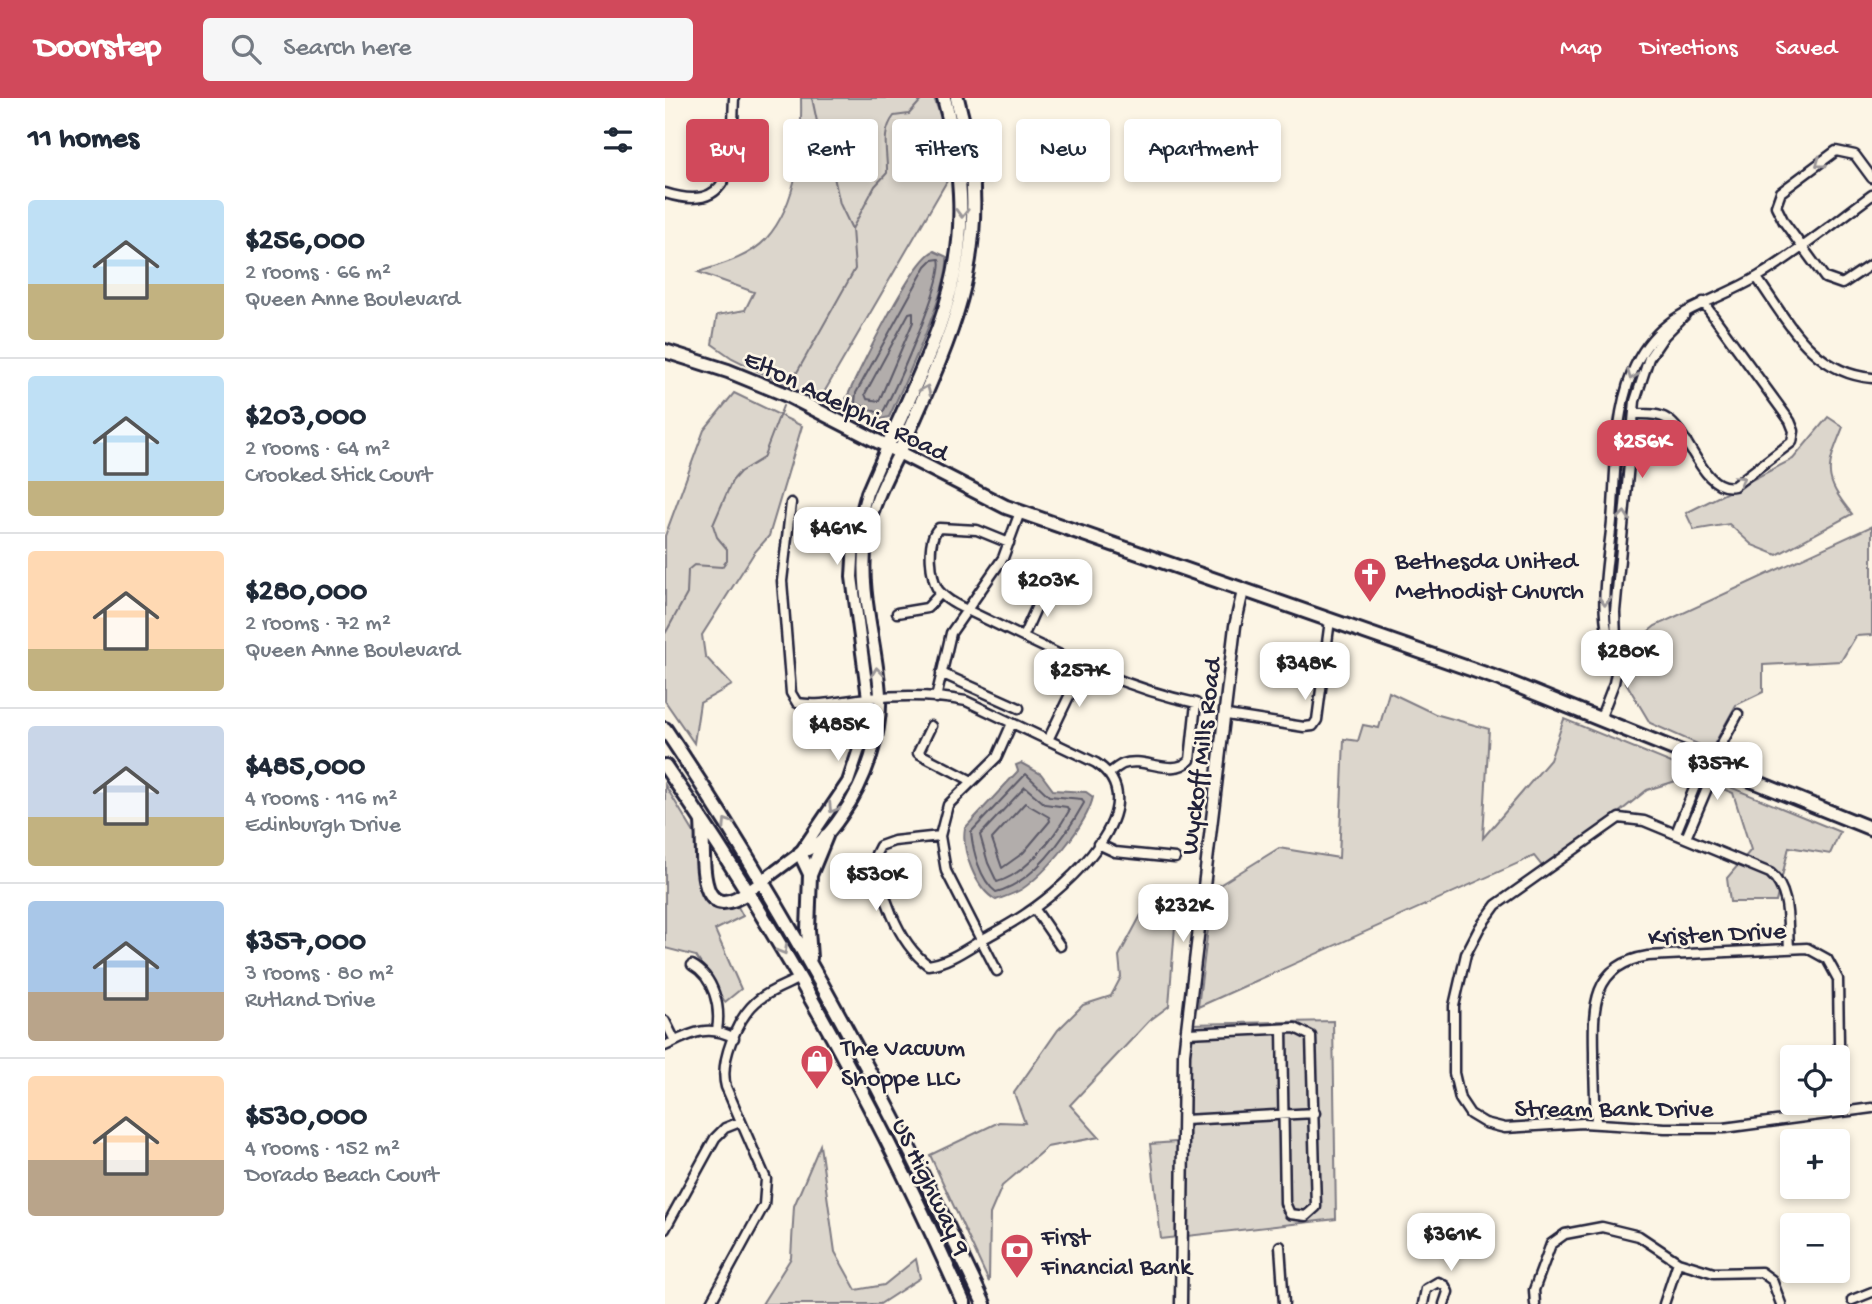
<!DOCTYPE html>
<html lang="en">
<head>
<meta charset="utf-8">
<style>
  body { margin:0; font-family:"Gochi Hand",sans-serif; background:#f6f6f7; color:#1f2937; height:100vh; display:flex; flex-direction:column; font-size:26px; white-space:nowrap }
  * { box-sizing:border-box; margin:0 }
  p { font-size:23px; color:#747a83 }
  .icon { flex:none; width:38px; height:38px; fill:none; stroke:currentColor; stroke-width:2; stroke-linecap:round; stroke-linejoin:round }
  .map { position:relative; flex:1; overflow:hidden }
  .details { display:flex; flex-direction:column; background:#fff; width:665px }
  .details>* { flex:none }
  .banner { position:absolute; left:21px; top:21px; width:665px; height:63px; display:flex; gap:14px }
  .buttons { position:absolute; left:1115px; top:947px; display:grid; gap:14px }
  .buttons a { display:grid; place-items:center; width:70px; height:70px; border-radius:7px; background:#fff; box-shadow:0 4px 10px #0003; font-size:35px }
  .price { position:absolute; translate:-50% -60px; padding:0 16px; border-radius:14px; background:#fff; color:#222; font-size:23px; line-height:46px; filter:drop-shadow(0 2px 4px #0008) }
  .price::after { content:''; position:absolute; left:50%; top:42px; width:21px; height:16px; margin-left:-10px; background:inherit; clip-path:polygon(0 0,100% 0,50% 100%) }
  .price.current { background:#d1495b; color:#fff }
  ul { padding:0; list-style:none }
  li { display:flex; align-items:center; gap:21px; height:175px; padding:0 28px }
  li+li { border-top:2px solid #e0e1e3 }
  li span { display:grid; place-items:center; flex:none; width:196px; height:140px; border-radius:7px; color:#555 }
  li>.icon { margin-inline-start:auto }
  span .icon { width:84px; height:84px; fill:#fffc; stroke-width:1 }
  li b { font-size:30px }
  h2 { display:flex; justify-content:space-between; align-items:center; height:84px; padding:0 28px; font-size:30px }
  .tag { padding:0 24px; border-radius:7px; background:#fff; box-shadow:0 4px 10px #0003; font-size:24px; line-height:63px }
  .tag.current { background:#d1495b; color:#fff }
  header { display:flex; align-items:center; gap:42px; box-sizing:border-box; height:98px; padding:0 35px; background:#d1495b; color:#fff }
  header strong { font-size:33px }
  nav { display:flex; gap:38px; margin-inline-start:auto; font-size:24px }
  .search { width:490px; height:63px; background:#f6f6f7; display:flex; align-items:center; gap:18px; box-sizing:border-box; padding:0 24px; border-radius:7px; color:#747a83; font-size:26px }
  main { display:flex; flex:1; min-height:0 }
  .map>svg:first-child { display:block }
  .green { fill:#dcd6cc; stroke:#7f7c84; stroke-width:2 }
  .water { fill:#b2adab; stroke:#78757e; stroke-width:2 }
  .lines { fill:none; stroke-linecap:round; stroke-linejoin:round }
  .shore { stroke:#5c5a68; stroke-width:2 }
  .stream { stroke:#78757e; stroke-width:2 }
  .minor-casing { stroke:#22223b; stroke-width:13 }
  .tertiary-casing { stroke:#22223b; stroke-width:15 }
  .secondary-casing { stroke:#22223b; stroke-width:16 }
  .primary-casing { stroke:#22223b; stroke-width:18 }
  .trunk-casing { stroke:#22223b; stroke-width:18 }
  .minor { stroke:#fcf5e5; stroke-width:8 }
  .tertiary { stroke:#fcf5e5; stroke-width:10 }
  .secondary { stroke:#fcf5e5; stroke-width:10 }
  .primary { stroke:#fcf5e5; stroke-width:12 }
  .trunk { stroke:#fcf5e5; stroke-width:12 }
  .oneway { stroke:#9a9698 }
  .labels { text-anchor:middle; stroke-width:5; stroke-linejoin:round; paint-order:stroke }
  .street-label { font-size:26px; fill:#22223b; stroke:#fcf5e5 }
  .poi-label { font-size:26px; fill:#22223b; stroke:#fcf5e5; text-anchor:start }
</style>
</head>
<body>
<header>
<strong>Doorstep</strong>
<div class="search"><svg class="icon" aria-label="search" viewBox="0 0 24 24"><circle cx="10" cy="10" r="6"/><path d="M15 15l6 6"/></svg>Search here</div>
<nav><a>Map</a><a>Directions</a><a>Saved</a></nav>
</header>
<main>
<section class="details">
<h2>11 homes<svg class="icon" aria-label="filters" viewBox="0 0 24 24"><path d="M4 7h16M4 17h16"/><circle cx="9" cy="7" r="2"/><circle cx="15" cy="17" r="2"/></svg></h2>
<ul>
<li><span style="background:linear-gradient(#bfe0f5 60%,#c2b280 0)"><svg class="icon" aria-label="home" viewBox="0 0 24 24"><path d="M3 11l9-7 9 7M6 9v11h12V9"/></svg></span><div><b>$256,000</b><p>2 rooms · 66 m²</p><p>Queen Anne Boulevard</p></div></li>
<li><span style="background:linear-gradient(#bfe0f5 75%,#c2b280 0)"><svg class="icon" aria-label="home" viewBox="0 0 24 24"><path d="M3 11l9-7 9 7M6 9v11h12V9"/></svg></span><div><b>$203,000</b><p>2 rooms · 64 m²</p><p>Crooked Stick Court</p></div></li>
<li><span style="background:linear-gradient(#ffd9b3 70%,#c2b280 0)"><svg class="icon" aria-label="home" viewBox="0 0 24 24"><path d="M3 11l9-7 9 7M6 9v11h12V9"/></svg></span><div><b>$280,000</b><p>2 rooms · 72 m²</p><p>Queen Anne Boulevard</p></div></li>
<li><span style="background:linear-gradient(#c9d6e8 65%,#c2b280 0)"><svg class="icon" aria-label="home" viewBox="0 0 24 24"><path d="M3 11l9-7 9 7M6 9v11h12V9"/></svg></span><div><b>$485,000</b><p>4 rooms · 116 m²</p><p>Edinburgh Drive</p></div></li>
<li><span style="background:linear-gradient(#a9c7e8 65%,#b9a48a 0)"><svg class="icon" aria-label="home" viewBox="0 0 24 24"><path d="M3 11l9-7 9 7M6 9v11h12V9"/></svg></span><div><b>$357,000</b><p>3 rooms · 80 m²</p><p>Rutland Drive</p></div></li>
<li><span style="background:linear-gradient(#ffd9b3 60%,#b9a48a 0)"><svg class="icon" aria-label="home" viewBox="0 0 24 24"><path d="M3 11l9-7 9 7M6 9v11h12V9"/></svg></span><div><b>$530,000</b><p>4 rooms · 152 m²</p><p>Dorado Beach Court</p></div></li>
</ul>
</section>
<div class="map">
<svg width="1207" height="1206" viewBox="0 0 1207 1206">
  <rect width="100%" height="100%" fill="#fcf5e5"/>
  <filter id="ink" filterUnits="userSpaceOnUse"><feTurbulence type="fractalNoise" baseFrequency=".0143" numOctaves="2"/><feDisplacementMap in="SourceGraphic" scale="14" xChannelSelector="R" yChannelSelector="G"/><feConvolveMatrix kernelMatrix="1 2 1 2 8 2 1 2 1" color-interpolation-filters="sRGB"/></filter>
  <g filter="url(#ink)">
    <!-- green -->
    <path class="green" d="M136,0H269L280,30L284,54L282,83L154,303L67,260L47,246L52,217L80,212L89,194L33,174C55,167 85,159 101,141C134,104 137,46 136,0Z
      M69,295L137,328L104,438L89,455L37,537L40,558L67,587L35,605L29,645L0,603V438L39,332Z
      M1163,319L1178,329C1161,371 1157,379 1187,416L1112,457L1087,447L1064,426L1029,432L1021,415L1128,361Z
      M1207,428V537L1191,538L1176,563L1098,567V594L1071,607L1046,652L985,625L960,583L962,551L990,528Z
      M724,594L770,616L824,631L818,740L885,662L899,621L1175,734L1165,756L1124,749L1111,804H1065L1062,780L1086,752L1068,695L1027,678L982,692L881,773L869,758L533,909L548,791L614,750L674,760L679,641L693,643L698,627L714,630Z
      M0,687L34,743L49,806L59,809L72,807L78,818L50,832L76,891L60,904L31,858L0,850Z
      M511,815L504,908L484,923L405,1007L434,1039L382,1049L337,1088L325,1116L324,1184L265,1057L334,1024L360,1025L349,995L393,932L418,907L446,898L456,879L454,858L476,817Z
      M668,923L671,1121L496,1141L485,1046L524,1043L525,926Z
      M155,1047L170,1154L191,1192L219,1187L251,1161L255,1180L215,1206H97L126,1160L129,1108Z"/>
    <!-- water -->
    <path class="water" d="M269,153L282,159C285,188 238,289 224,319L212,322L182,309L181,301C193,275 247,162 269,153Z
      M356,665L376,676L388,692L421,694L428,699C422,727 381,775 357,791C349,796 339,799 331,802C311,791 296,753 300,730L353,673L351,667Z"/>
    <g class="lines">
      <!-- shore -->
      <path class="shore" d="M274,161C281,180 230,291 218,314L214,315L190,305L191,295L261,168L267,162Z
        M248,214V224L214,303L202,301L200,296L244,215Z
        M361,676L384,698L417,701L419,705C400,739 370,784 331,794C315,782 308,753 306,734Z
        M360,689L380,706L402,709L404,713C389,739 362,776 332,784L323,765L315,737Z
        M360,705L384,719L385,723L358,755L337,770L327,741Z"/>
      <!-- stream -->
      <path class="stream" d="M187,131L210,88L222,75C223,56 215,36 229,18L244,16L258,0
        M126,285L190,171L187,131L175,106L167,70L152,54L154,33L147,0
        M0,536L22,496L23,472L29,467L57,469L62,462V451L52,439L48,427L67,383L75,374L98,360L118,308"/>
      <defs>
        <path id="minor" d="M1207,80L1190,57L1171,53L1116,94L1111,108L1119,124L1160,180L1177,186L1207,166
          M0,95C75,119 66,52 69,0
          M1092,180C1123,224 1148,275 1207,280
          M969,316C979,316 993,315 1002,321C1024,334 1038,395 1069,388L1127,344L1129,333L1125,323L1038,204
          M126,405L117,483L126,595L132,605C156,609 179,602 203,600C234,597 271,597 301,603L431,665C494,707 400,790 362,815C349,824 334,832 320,840C303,850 283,865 263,867C232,844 215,793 211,756L215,748L229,743L275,738
          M344,445L312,432L274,430C261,440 265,482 274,493C281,502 292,507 302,512C378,548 449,588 531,605L525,662C507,680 479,658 458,666C453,668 448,673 443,676
          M232,515L262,510L276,495
          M358,539L379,492
          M951,559C930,518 943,467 947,423C951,376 949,319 967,275C993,211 1043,209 1094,178C1134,154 1170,124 1207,97
          M276,575L354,610
          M271,600L286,535L338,460L355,414
          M562,617L639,629L648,628L652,622L665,522
          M936,619L949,585L952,570L950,514L970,303L984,260L999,238L1020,217
          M266,628L253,655L307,683
          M383,642L419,567
          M1011,735L1037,671L1046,665L1073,616
          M1021,740L1049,674L1046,665
          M433,746L450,754L510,760
          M369,810L395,848
          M1124,850C1122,824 1126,793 1105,775L979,723L954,720L831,807L815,829L801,856L789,908V975L795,1001L805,1016L820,1025L840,1030L918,1025L1000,1030H1059L1207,1010
          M27,867C49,879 56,909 52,932
          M332,873L281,773L275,738L283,707L332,659L347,625
          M0,923L10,943
          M522,935L630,930L646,938L651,1109L641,1118L625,1116L620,1105L617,931
          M0,948C25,936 43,925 69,940
          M519,1022L650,1015
          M931,1025C930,1001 929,978 929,954C928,909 927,867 983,858L1142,850L1162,861L1173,881L1175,1012
          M0,1131L50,1040L60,1030L75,1024
          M615,1148L619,1206
          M1187,1202L1207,1194
          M45,1206L99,1107L101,1081L61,989C54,964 72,921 91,904C103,893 121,887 135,880
          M758,1206L761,1191L773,1184L780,1188L783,1194L779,1206
          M870,1206L869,1192L886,1146L900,1136L937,1129L974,1138L1013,1164L1049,1175L1096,1174L1107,1182L1116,1206
          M999,1206L1013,1164"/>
        <path id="tertiary" d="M516,1206L519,956L570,528L578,493"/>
        <path id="secondary" d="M135,755L183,684L198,639L203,600L187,479L189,443L202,395L222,349
          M84,793L135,755C152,751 167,732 177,717C200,685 217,637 215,597C212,546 194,495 201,444C205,412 219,384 234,355"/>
        <path id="primary" d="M0,253L63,273L122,297L341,409L843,584L1207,731
          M222,349C283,216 318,150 279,0
          M234,355C279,253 319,178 306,63C303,42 297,21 292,0"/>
        <path id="trunk" d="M0,631C123,814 227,1006 319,1206
          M0,668C117,836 216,1018 299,1206
          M37,724C40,757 29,832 84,793
          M135,755L145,776
          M145,860L143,832L145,777L161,738"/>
      </defs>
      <!-- minor casing -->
      <use href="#minor" class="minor-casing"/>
      <!-- tertiary casing -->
      <use href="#tertiary" class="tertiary-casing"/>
      <!-- secondary casing -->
      <use href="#secondary" class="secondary-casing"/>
      <!-- primary casing -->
      <use href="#primary" class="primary-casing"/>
      <!-- trunk casing -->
      <use href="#trunk" class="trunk-casing"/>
      <!-- minor -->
      <use href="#minor" class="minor"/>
      <!-- tertiary -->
      <use href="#tertiary" class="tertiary"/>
      <!-- secondary -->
      <use href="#secondary" class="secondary"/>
      <!-- primary -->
      <use href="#primary" class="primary"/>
      <!-- trunk -->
      <use href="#trunk" class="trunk"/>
    </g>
    <!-- one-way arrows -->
    <defs><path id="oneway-chevron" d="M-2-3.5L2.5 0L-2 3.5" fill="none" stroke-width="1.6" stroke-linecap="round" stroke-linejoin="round" transform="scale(1.75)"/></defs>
    <g class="oneway">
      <use href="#oneway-chevron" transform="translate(1155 65) rotate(144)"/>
      <use href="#oneway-chevron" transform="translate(297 115) rotate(91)"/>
      <use href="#oneway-chevron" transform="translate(967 277) rotate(112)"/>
      <use href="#oneway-chevron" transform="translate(261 292) rotate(-66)"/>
      <use href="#oneway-chevron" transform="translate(1075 382) rotate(-31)"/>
      <use href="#oneway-chevron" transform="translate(959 418) rotate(-84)"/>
      <use href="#oneway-chevron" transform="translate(940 503) rotate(92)"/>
      <use href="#oneway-chevron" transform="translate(212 574) rotate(-97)"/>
      <use href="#oneway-chevron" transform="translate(168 710) rotate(122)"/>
      <use href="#oneway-chevron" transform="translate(62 725) rotate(-123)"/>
      <use href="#oneway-chevron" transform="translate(118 852) rotate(60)"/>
    </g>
  </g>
  <!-- icons -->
  <defs>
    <symbol id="church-pin" viewBox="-11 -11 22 30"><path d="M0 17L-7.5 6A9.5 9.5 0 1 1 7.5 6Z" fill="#d1495b" stroke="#fcf5e5"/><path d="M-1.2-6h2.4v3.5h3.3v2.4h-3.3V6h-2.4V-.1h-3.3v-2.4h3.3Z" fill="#fff"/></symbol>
    <symbol id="shop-pin" viewBox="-11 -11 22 30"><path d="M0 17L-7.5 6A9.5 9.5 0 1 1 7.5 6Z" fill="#d1495b" stroke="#fcf5e5"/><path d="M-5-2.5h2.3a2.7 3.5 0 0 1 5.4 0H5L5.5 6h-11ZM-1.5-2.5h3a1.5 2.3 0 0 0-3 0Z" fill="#fff"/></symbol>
    <symbol id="bank-pin" viewBox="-11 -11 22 30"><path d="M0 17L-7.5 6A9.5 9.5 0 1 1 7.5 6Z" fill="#d1495b" stroke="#fcf5e5"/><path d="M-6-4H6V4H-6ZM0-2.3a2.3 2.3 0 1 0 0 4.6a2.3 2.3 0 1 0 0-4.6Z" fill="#fff"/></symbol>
  </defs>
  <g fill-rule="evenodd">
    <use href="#church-pin" x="686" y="457" width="38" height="52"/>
    <use href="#shop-pin" x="133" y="944" width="38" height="52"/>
    <use href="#bank-pin" x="333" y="1133" width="38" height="52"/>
  </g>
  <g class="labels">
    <!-- street labels -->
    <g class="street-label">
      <text transform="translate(182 306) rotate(26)" y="9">Elton Adelphia Road</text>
      <text transform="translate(534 658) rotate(-83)" y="9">Wyckoff Mills Road</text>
      <text transform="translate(1052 834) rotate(-3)" y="9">Kristen Drive</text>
      <text x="949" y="1018">Stream Bank Drive</text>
      <text transform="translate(268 1088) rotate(64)" y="9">US Highway 9</text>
    </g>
    <!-- poi labels -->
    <g class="poi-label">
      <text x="730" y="470">Bethesda United<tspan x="730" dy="30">Methodist Church</tspan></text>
      <text x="176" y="957">The Vacuum<tspan x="176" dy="30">Shoppe LLC</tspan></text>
      <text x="376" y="1146">First<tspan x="376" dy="30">Financial Bank</tspan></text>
    </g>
  </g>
</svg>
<div class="buttons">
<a><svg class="icon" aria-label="locate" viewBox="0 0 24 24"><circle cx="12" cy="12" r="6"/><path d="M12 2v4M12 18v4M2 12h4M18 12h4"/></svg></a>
<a>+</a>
<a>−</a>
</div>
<b class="price current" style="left:977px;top:382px">$256K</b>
<b class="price" style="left:172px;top:469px">$461K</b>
<b class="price" style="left:382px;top:521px">$203K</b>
<b class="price" style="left:962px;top:592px">$280K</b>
<b class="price" style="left:640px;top:604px">$348K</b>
<b class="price" style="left:414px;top:611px">$257K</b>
<b class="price" style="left:173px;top:665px">$485K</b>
<b class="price" style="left:1052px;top:704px">$357K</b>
<b class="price" style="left:211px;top:815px">$530K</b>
<b class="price" style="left:518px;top:846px">$232K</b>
<b class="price" style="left:786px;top:1175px">$361K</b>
<div class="banner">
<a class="tag current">Buy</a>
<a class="tag">Rent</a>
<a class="tag">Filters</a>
<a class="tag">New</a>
<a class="tag">Apartment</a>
</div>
</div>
</main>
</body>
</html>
